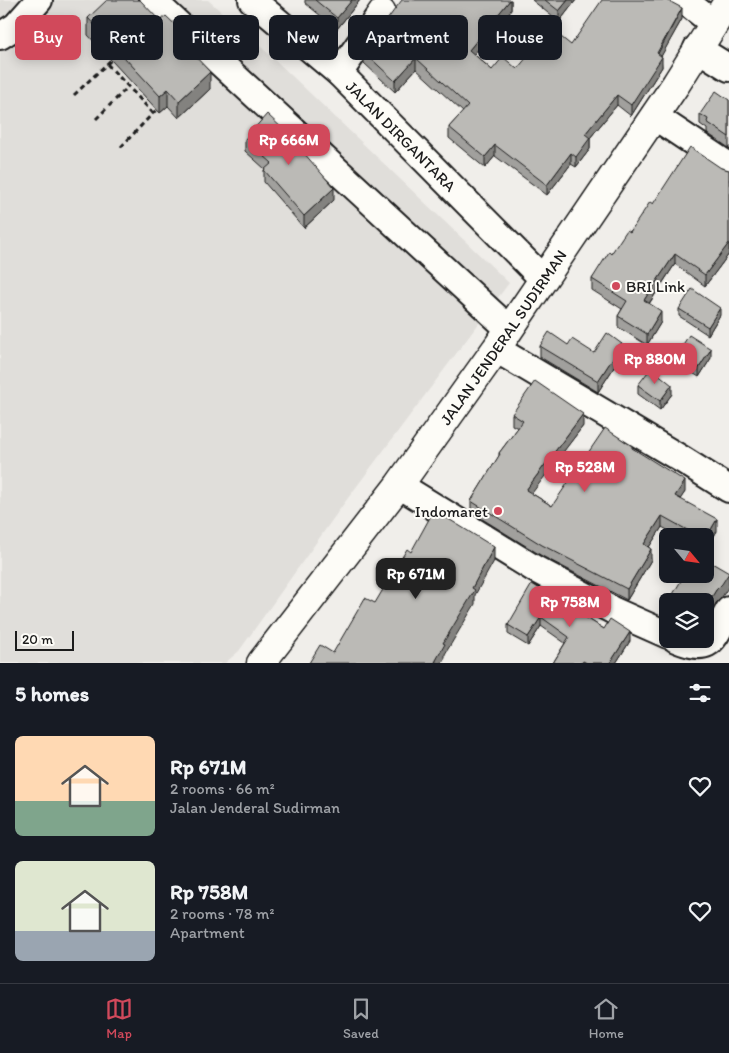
<!DOCTYPE html>
<html lang="en">
<head>
<meta charset="utf-8">
<style>
  body { margin:0; font-family:Itim,sans-serif; background:#242831; color:#f1f3f6; height:100vh; display:flex; flex-direction:column; font-size:19px; white-space:nowrap }
  * { box-sizing:border-box; margin:0 }
  p { font-size:16px; color:#9ea1a6 }
  .icon { flex:none; width:28px; height:28px; fill:none; stroke:currentColor; stroke-width:2; stroke-linecap:round; stroke-linejoin:round }
  .map { position:relative; height:663px; overflow:hidden }
  .drawer { display:flex; flex-direction:column; background:#171b24; flex:1 }
  .drawer>* { flex:none }
  .banner { position:absolute; left:15px; top:15px; width:700px; height:45px; display:flex; gap:10px }
  .needle { width:32px; rotate:119deg }
  .fabs { position:absolute; left:659px; top:528px; display:grid; gap:10px }
  .fabs a { display:grid; place-items:center; width:55px; height:55px; border-radius:8px; background:#171b24; box-shadow:0 2px 12px #0003; font-size:25px }
  .scale { position:absolute; left:15px; bottom:12px; width:59px; box-sizing:border-box; padding-left:5px; border:2px solid #1c1c1c; border-top:0; font-size:14px; line-height:18px; white-space:nowrap; color:#1c1c1c; -webkit-text-stroke:4px #fdfcf7; paint-order:stroke }
  .price { position:absolute; translate:-50% -42px; padding:0 11px; border-radius:10px; background:#d1495b; color:#fff; font-size:16px; line-height:32px; filter:drop-shadow(0 1px 2px #0008) }
  .price::after { content:''; position:absolute; left:50%; top:30px; width:15px; height:11px; margin-left:-8px; background:inherit; clip-path:polygon(0 0,100% 0,50% 100%) }
  .price.active { background:#222; color:#fff }
  ul { padding:0; list-style:none }
  li { display:flex; align-items:center; gap:15px; height:125px; padding:0 15px }
  li span { display:grid; place-items:center; flex:none; width:140px; height:100px; border-radius:8px; color:#555 }
  li>.icon { margin-inline-start:auto }
  span .icon { width:60px; height:60px; fill:#fffc; stroke-width:1 }
  li b { font-size:21px }
  h2 { display:flex; justify-content:space-between; align-items:center; height:60px; padding:0 15px; font-size:21px }
  .pill { padding:0 18px; border-radius:8px; background:#171b24; box-shadow:0 2px 12px #0003; font-size:18px; line-height:45px }
  .pill.active { background:#d1495b; color:#fff }
  .dock { display:flex; justify-content:space-around; align-items:center; height:70px; border-top:1px solid #363941; background:#171b24; font-size:14px; color:#9ea1a6 }
  .dock a { display:grid; justify-items:center; gap:2px }
  .dock .active { color:#d1495b }
  .map>svg:first-child { display:block }
  .built { fill:#e0deda }
  .lines { fill:none; stroke-linecap:round; stroke-linejoin:round }
  .minor-casing { stroke:#1c1c1c; stroke-width:30 }
  .highway-casing { stroke:#1c1c1c; stroke-width:31 }
  .path { stroke:#1c1c1c; stroke-width:3; stroke-dasharray:5 4; stroke-linecap:butt }
  .minor { stroke:#fdfcf7; stroke-width:26 }
  .highway { stroke:#fdfcf7; stroke-width:28 }
  .wall { fill:#a1a09d; stroke:#1c1c1c }
  .shaded-wall { fill:#83827f; stroke:#1c1c1c }
  .building { fill:#bbbab6; stroke:#1c1c1c }
  .poi-dot { fill:#d1495b; stroke:#fdfcf7; stroke-width:2 }
  .labels { text-anchor:middle; stroke-width:4; stroke-linejoin:round; paint-order:stroke }
  .street-label { font-size:16px; fill:#1c1c1c; stroke:#fdfcf7 }
  .poi-label { font-size:16px; fill:#1c1c1c; stroke:#fdfcf7; text-anchor:start }
</style>
</head>
<body>
<div class="map">
<svg width="729" height="663" viewBox="0 0 729 663">
  <rect width="100%" height="100%" fill="#f0eeea"/>
  <filter id="ink" filterUnits="userSpaceOnUse"><feTurbulence type="fractalNoise" baseFrequency=".02" numOctaves="2"/><feDisplacementMap in="SourceGraphic" scale="10" xChannelSelector="R" yChannelSelector="G"/><feConvolveMatrix kernelMatrix="1 2 1 2 8 2 1 2 1" color-interpolation-filters="sRGB"/></filter>
  <g filter="url(#ink)">
    <!-- built -->
    <path class="built" d="M0,0H208L270,55L509,283L345,502L239,651L225,663H0Z"/>
    <g class="lines">
      <defs>
        <g id="minor">
          <path d="M152,0L509,329"/>
          <path id="s1" d="M252,0L339,73L543,279"/>
          <path d="M684,0L713,23"/>
          <path d="M0,36L16,26L39,0"/>
          <path d="M697,48L729,68"/>
          <path d="M339,73L382,12"/>
          <path d="M654,116L729,166"/>
          <path d="M496,349L683,460L729,489"/>
          <path d="M399,485L535,569L614,611L668,635"/>
          <path d="M676,639C713,655 713,638 729,610"/>
        </g>
        <g id="highway">
          <path id="s2" d="M261,663L399,485L496,349L676,84L729,0"/>
        </g>
      </defs>
      <!-- minor casing -->
      <use href="#minor" class="minor-casing"/>
      <!-- highway casing -->
      <use href="#highway" class="highway-casing"/>
      <!-- path -->
      <path class="path" d="M107,64L153,113
        M74,95L111,60
        M96,119L128,87
        M121,147L157,109"/>
      <!-- minor -->
      <use href="#minor" class="minor"/>
      <!-- highway -->
      <use href="#highway" class="highway"/>
    </g>
    <!-- wall -->
    <path class="wall" d="M305,0H360L337,29L305,3Z
      M511,0V10L474,54L492,70L517,69L571,45L682,19L661,56L662,67L631,116L617,105L590,138V149L576,167L571,164L547,195L495,156L485,168L449,138V127L463,112L416,69L395,92L364,63V52Z
      M532,0H576L559,22Z
      M88,18L160,21L185,45L210,89L179,118L168,106L160,113L88,35Z
      M729,100V148L707,133V129L700,124V114Z
      M245,139L334,200L304,228L264,182V170L265,169L245,151Z
      M721,168L729,170V254L705,286L675,264L649,304L661,322L647,345L618,327V316L622,309L592,290V279L611,254L653,204Z
      M679,309L720,315L708,335L679,316Z
      M568,345L594,353L622,355L598,392L540,357V346Z
      M677,354L711,358L699,377L677,363Z
      M638,385L672,394L660,410L638,394Z
      M512,414L583,426L531,493L552,506L632,448L685,492L680,499L717,531L705,551V536H678L662,527L649,547L651,560L627,600L542,556L471,512V501L499,456V453L518,428L512,425Z
      M556,599L581,610L579,613L604,629L630,641L616,663H553L565,643L541,626L528,646L508,634V625Z"/>
    <!-- shaded-wall -->
    <path class="shaded-wall" d="M352,0H360L337,29V18Z
      M510,0H511V10L469,60V50Z
      M568,0H576L559,22V11Z
      M682,8V19L658,62L662,57V67L631,116V105Z
      M185,34V51L179,39Z
      M416,58V69L395,92V81Z
      M210,72V89L179,118V101Z
      M168,89V106L160,113V96Z
      M617,95V105L590,138V149L576,167V157L585,134Z
      M495,145V156L485,168V157Z
      M571,153V164L547,195V185Z
      M334,188V200L304,228V216Z
      M729,243V254L705,286V275Z
      M675,254V264L644,311V300Z
      M720,308V315L708,335V327Z
      M661,311V322L647,345V334Z
      M622,344V355L598,392V381Z
      M711,349V358L699,377V368Z
      M672,385V394L660,410V401Z
      M583,414V426L526,501V490Z
      M685,481V492L675,507V496Z
      M662,516V527L644,555V544Z
      M717,519V531L705,551V540Z
      M494,547V561L475,595V604L445,654V658L442,663H435L443,643L472,588Z
      M651,549V560L627,600V589Z
      M729,573V586L722,597L716,603L705,621V608L716,590Z
      M581,601V610L574,619V610Z
      M541,617V626L528,646V637Z
      M630,632V641L616,663H610Z"/>
    <!-- building -->
    <path class="building" d="M107,0H140L160,21L166,16L185,34L179,39L210,72L179,101L168,89L160,96L88,18Z
      M315,0H352L337,18Z
      M402,0H510L469,50L492,70L503,57L517,69L551,29L571,45L602,0H667L682,8L657,53L662,57L631,105L617,95L585,134L590,138L576,157L571,153L547,185L495,145L485,157L449,127L468,106L416,58L395,81L364,52L395,9Z
      M545,0H568L559,11Z
      M716,91L729,100V137L707,122L708,119L700,114Z
      M267,114L285,131L334,188L304,216L264,170L272,163L245,139Z
      M690,147L721,168L729,170V243L705,275L675,254L644,300L661,311L647,334L618,316L627,301L592,279L609,252L611,254L627,230L630,232L650,202L653,204Z
      M692,289L720,308L708,327L679,309Z
      M549,332L568,345L572,339L594,353L607,333L622,344L598,381L540,346Z
      M689,335L711,349L699,368L677,354Z
      M651,368L672,385L660,401L638,385Z
      M535,381L583,414L526,490L552,506L605,428L632,446V448L685,481L675,496L717,519L705,540V536H698L662,516L644,544L651,549L627,589L542,545L471,501L500,454L499,453L523,421L512,414Z
      M434,510L494,547L472,588L475,590L443,643L445,644L435,662L437,663H309L320,645L333,653L365,598L375,603L407,549L411,552Z
      M705,559L729,573L722,584L716,590L705,608V601H669L685,574H705Z
      M532,584L556,599L562,591L581,601L574,610L604,629L610,619L630,632L610,663H587L583,661L582,663H553L569,637L541,617L528,637L508,625Z"/>
  </g>
  <!-- markers -->
  <g class="poi-dot">
    <circle cx="616" cy="286" r="5"/>
    <circle cx="498" cy="511" r="5"/>
  </g>
  <g class="labels">
    <!-- street labels -->
    <g class="street-label">
      <text dy="6" stroke="none"><textPath href="#s1" startOffset="202">JALAN DIRGANTARA</textPath></text>
      <text dy="6" stroke="none"><textPath href="#s2" startOffset="406">JALAN JENDERAL SUDIRMAN</textPath></text>
    </g>
    <!-- poi labels -->
    <g class="poi-label">
      <text x="626" y="292">BRI Link</text>
      <text x="488" y="517" text-anchor="end">Indomaret</text>
    </g>
  </g>
</svg>
<div class="fabs">
<a><svg class="needle" viewBox="-14 -14 28 28"><path d="M0-13l5 13h-10z" fill="#e53935"/><path d="M0 13l5-13h-10z" fill="#9ea1a6"/></svg></a>
<a><svg class="icon" aria-label="layers" viewBox="0 0 24 24"><path d="M12 4l9 5-9 5-9-5zM3 14l9 5 9-5"/></svg></a>
</div>
<div class="scale">20 m</div>
<b class="price" style="left:289px;top:166px">Rp 666M</b>
<b class="price" style="left:655px;top:385px">Rp 880M</b>
<b class="price" style="left:585px;top:493px">Rp 528M</b>
<b class="price active" style="left:416px;top:600px">Rp 671M</b>
<b class="price" style="left:570px;top:628px">Rp 758M</b>
<div class="banner">
<a class="pill active">Buy</a>
<a class="pill">Rent</a>
<a class="pill">Filters</a>
<a class="pill">New</a>
<a class="pill">Apartment</a>
<a class="pill">House</a>
</div>
</div>
<section class="drawer">
<h2>5 homes<svg class="icon" aria-label="filters" viewBox="0 0 24 24"><path d="M4 7h16M4 17h16"/><circle cx="9" cy="7" r="2"/><circle cx="15" cy="17" r="2"/></svg></h2>
<ul>
<li><span style="background:linear-gradient(#ffd9b3 65%,#7fa58c 0)"><svg class="icon" aria-label="home" viewBox="0 0 24 24"><path d="M3 11l9-7 9 7M6 9v11h12V9"/></svg></span><div><b>Rp 671M</b><p>2 rooms · 66 m²</p><p>Jalan Jenderal Sudirman</p></div><svg class="icon" aria-label="heart" viewBox="0 0 24 24"><path d="M12 20l-8-8c-3-5 5-10 8-4 3-6 11-1 8 4z"/></svg></li>
<li><span style="background:linear-gradient(#dfe7d0 70%,#9aa5b1 0)"><svg class="icon" aria-label="home" viewBox="0 0 24 24"><path d="M3 11l9-7 9 7M6 9v11h12V9"/></svg></span><div><b>Rp 758M</b><p>2 rooms · 78 m²</p><p>Apartment</p></div><svg class="icon" aria-label="heart" viewBox="0 0 24 24"><path d="M12 20l-8-8c-3-5 5-10 8-4 3-6 11-1 8 4z"/></svg></li>
</ul>
</section>
<nav class="dock">
<a class="active"><svg class="icon" aria-label="map" viewBox="0 0 24 24"><path d="M3 6l6-2 6 2 6-2v14l-6 2-6-2-6 2zM9 4v14M15 6v14"/></svg>Map</a>
<a><svg class="icon" aria-label="saved" viewBox="0 0 24 24"><path d="M7 4h10v16l-5-4-5 4z"/></svg>Saved</a>
<a><svg class="icon" aria-label="home" viewBox="0 0 24 24"><path d="M3 11l9-7 9 7M6 9v11h12V9"/></svg>Home</a>
</nav>
</body>
</html>
